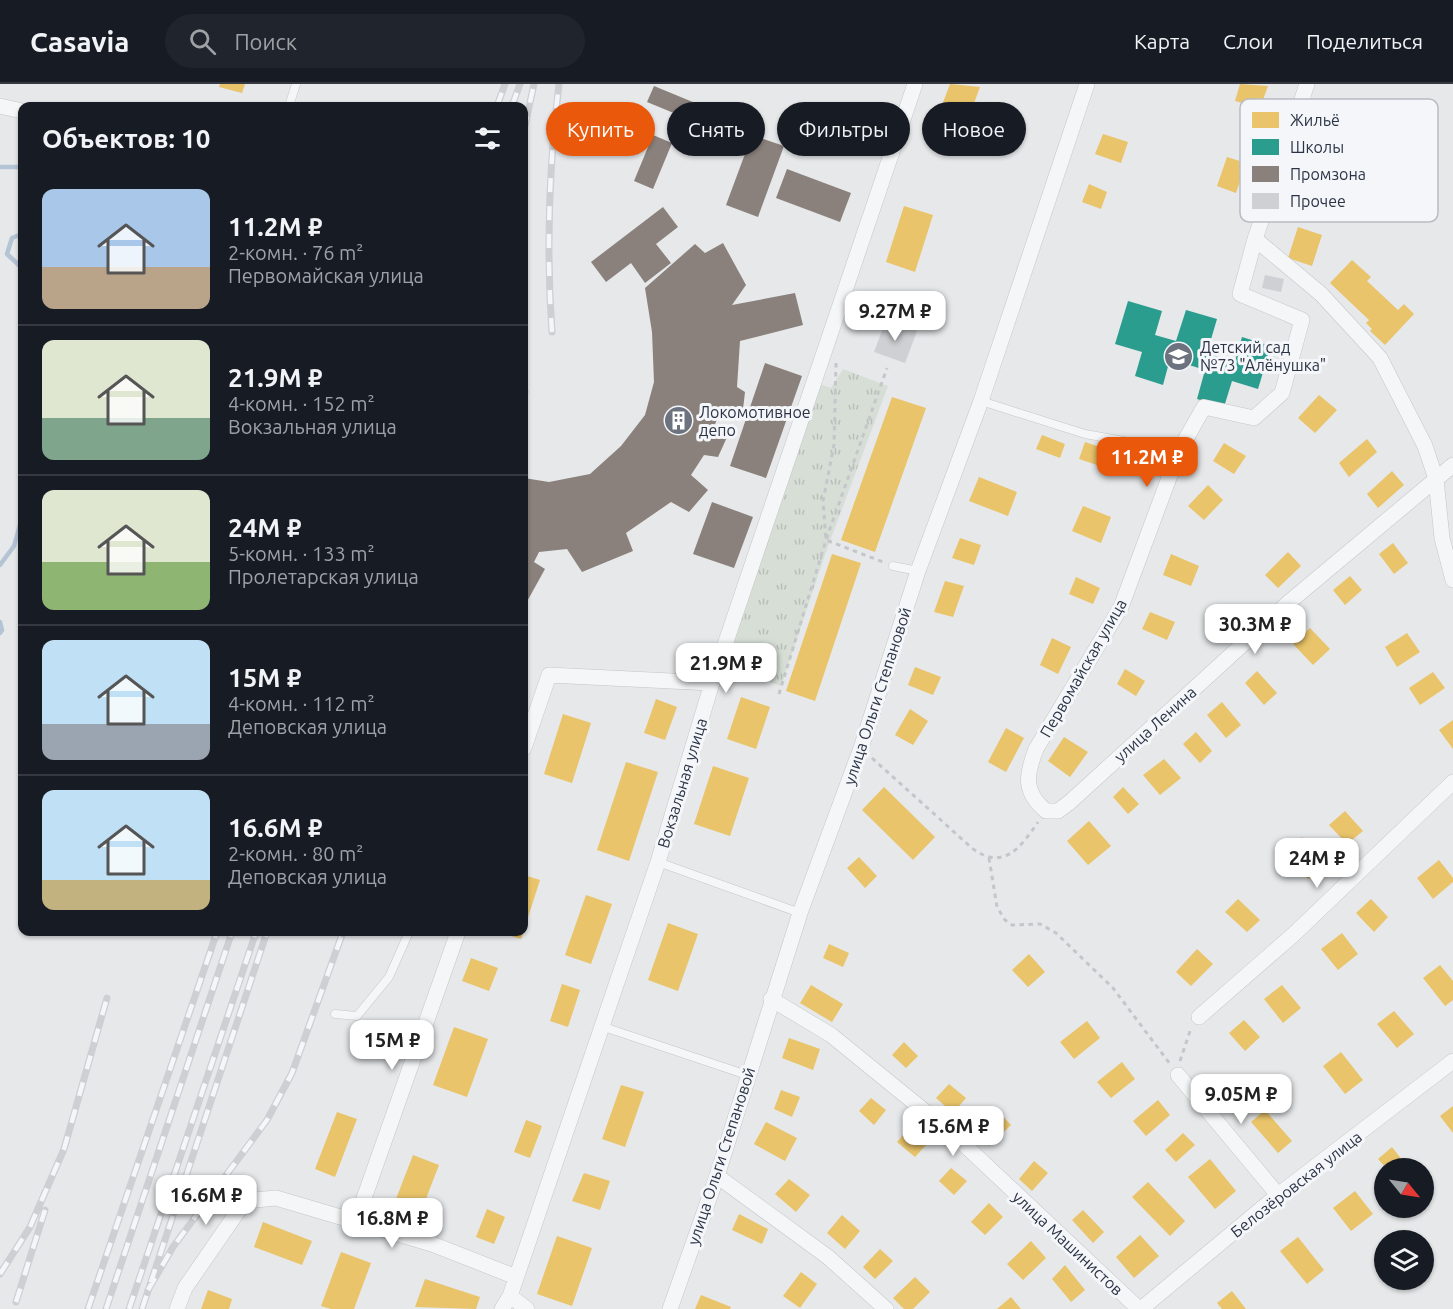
<!DOCTYPE html>
<html lang="ru">
<head>
<meta charset="utf-8">
<style>
  body { margin:0; font-family:Ubuntu,sans-serif; background:#20242c; color:#f1f3f6; height:100vh; display:flex; flex-direction:column; font-size:22px; white-space:nowrap }
  * { box-sizing:border-box; margin:0 }
  p { font-size:20px; color:#9ea1a6 }
  .icon { flex:none; width:33px; height:33px; fill:none; stroke:currentColor; stroke-width:2; stroke-linecap:round; stroke-linejoin:round }
  .map { position:relative; flex:1; overflow:hidden }
  .side { position:absolute; left:18px; top:18px; width:510px; height:834px; display:flex; flex-direction:column; background:#171b24; border-radius:12px; box-shadow:0 2px 4px #0004 }
  .side>* { flex:none }
  .top-card { position:absolute; left:546px; top:18px; width:570px; height:54px; display:flex; gap:12px }
  .needle { width:39px; rotate:120deg }
  .controls { position:absolute; left:1374px; top:1074px; display:grid; gap:12px }
  .controls a { display:grid; place-items:center; width:60px; height:60px; border-radius:50%; background:#171b24; box-shadow:0 2px 4px #0004; font-size:30px }
  .price { position:absolute; translate:-50% -51px; padding:0 14px; border-radius:12px; background:#fff; color:#222; font-size:20px; line-height:39px; filter:drop-shadow(0 2px 3px #0008) }
  .price::after { content:''; position:absolute; left:50%; top:36px; width:18px; height:14px; margin-left:-9px; background:inherit; clip-path:polygon(0 0,100% 0,50% 100%) }
  .price.on { background:#ea580c; color:#fff }
  ul { padding:0; list-style:none }
  li { display:flex; align-items:center; gap:18px; height:150px; padding:0 24px }
  li+li { border-top:2px solid #363941 }
  li span { display:grid; place-items:center; flex:none; width:168px; height:120px; border-radius:12px; color:#555 }
  li>.icon { margin-inline-start:auto }
  span .icon { width:72px; height:72px; fill:#fffc; stroke-width:1 }
  li b { font-size:26px }
  h2 { display:flex; justify-content:space-between; align-items:center; height:72px; padding:0 24px; font-size:26px }
  .tag { padding:0 21px; border-radius:27px; background:#171b24; box-shadow:0 2px 4px #0004; font-size:21px; line-height:54px }
  .tag.on { background:#ea580c; color:#fff }
  header { display:flex; align-items:center; gap:36px; box-sizing:border-box; height:84px; padding:0 30px; background:#171b24; border-bottom:2px solid #363941 }
  header strong { font-size:28px }
  nav { display:flex; gap:33px; margin-inline-start:auto; font-size:21px }
  .search { width:420px; height:54px; background:#20242c; display:flex; align-items:center; gap:15px; box-sizing:border-box; padding:0 21px; border-radius:33px; color:#9ea1a6; font-size:22px }
  .map>svg:first-child { display:block }
  .grass { fill:url(#grass-tufts) }
  .homes { fill:#e9c46a }
  .schools { fill:#2a9d8f }
  .industry { fill:#8a817c }
  .lines { fill:none; stroke-linecap:round; stroke-linejoin:round }
  .stream { stroke:#b4c4d5; stroke-width:4.5 }
  .building { fill:#ced0d3 }
  .lane-casing { stroke:#c4c6c8; stroke-width:9 }
  .street-casing { stroke:#c4c6c8; stroke-width:16 }
  .path { stroke:#c5c6ca; stroke-width:3; stroke-dasharray:4.5 4.5; stroke-linecap:butt }
  .lane { stroke:#f5f6f7; stroke-width:8 }
  .street { stroke:#f5f6f7; stroke-width:15 }
  .rail-casing { stroke:#cecfd2; stroke-width:7 }
  .rail { stroke:#f4f6f9; stroke-width:4.5; stroke-dasharray:14; stroke-linecap:butt }
  .labels { text-anchor:middle; stroke-width:6; stroke-linejoin:round; paint-order:stroke }
  .poi-label { font-size:16px; fill:#2b3445; stroke:#f4f6f9; text-anchor:start }
  .street-label { font-size:16px; fill:#2b3445; stroke:#f4f6f9 }
  .key { fill:#f4f6f9; stroke:#b8bcc3; stroke-width:1.5 }
  .key-label { font-size:16px; fill:#2b3445 }
</style>
</head>
<body>
<header>
<strong>Casavia</strong>
<div class="search"><svg class="icon" aria-label="search" viewBox="0 0 24 24"><circle cx="10" cy="10" r="6"/><path d="M15 15l6 6"/></svg>Поиск</div>
<nav><a>Карта</a><a>Слои</a><a>Поделиться</a></nav>
</header>
<div class="map">
<svg width="1453" height="1225" viewBox="0 0 1453 1225">
  <defs>
    <pattern id="grass-tufts" width="24" height="20" patternUnits="userSpaceOnUse" patternTransform="scale(1.5)"><rect width="24" height="20" fill="#d6ded6"/><path d="M3 7l-1-3M5 7V3M7 7l1-3M15 17l-1-3M17 17v-4M19 17l1-3" fill="none" stroke="#b8bfb9"/></pattern>
  </defs>
  <rect width="100%" height="100%" fill="#e6e8ea"/>
  <!-- grass -->
  <path class="grass" d="M843,285L888,302L827,465L781,602L724,583L820,300L831,304Z"/>
  <!-- homes -->
  <path class="homes" d="M220,0H245L242,9L219,3Z
    M950,0L980,3L962,52L934,42Z
    M1240,0L1268,2L1260,24L1235,17Z
    M1103,50L1128,58L1121,79L1095,70Z
    M1227,73L1246,79L1236,109L1217,102Z
    M1089,100L1107,108L1101,125L1082,118Z
    M904,122L933,131L915,188L886,178Z
    M1298,143L1322,151L1312,182L1288,174Z
    M1352,176L1371,193L1367,197L1398,226L1404,220L1414,230L1385,261L1370,247L1372,245L1366,239L1369,236L1330,199Z
    M1319,311L1337,326L1315,349L1298,334Z
    M892,313L926,324L875,468L841,456Z
    M1042,351L1065,360L1060,374L1036,365Z
    M1367,355L1377,368L1349,393L1339,379Z
    M1085,358L1103,364L1097,381L1079,375Z
    M1224,359L1246,372L1234,390L1213,377Z
    M1114,364L1140,373L1134,392L1108,383Z
    M1392,387L1404,401L1378,424L1367,410Z
    M979,393L1017,408L1008,432L969,417Z
    M1208,401L1223,416L1204,436L1188,422Z
    M1083,422L1111,433L1101,459L1072,447Z
    M960,454L981,461L974,481L952,474Z
    M1393,459L1408,479L1394,490L1379,470Z
    M1288,468L1301,482L1278,504L1265,491Z
    M832,470L861,479L815,617L786,607Z
    M1171,470L1199,482L1191,502L1163,491Z
    M1350,492L1362,506L1345,521L1333,506Z
    M1076,493L1100,504L1093,520L1069,510Z
    M945,497L964,502L953,533L934,528Z
    M1150,528L1175,538L1167,556L1142,545Z
    M1310,544L1330,565L1313,581L1293,560Z
    M1407,549L1420,568L1397,583L1385,563Z
    M1052,554L1071,563L1058,590L1040,581Z
    M915,583L941,593L933,611L908,601Z
    M1125,585L1145,597L1136,612L1117,600Z
    M1257,587L1277,609L1264,621L1245,599Z
    M1433,588L1445,604L1420,621L1409,604Z
    M741,613L770,623L756,665L727,655Z
    M656,615L677,623L665,656L644,649Z
    M1222,618L1241,641L1226,654L1207,631Z
    M910,625L928,637L913,661L895,651Z
    M563,630L591,639L572,699L544,690Z
    M1453,636V665L1439,646Z
    M1006,644L1024,654L1006,688L988,678Z
    M1196,648L1212,667L1200,679L1183,660Z
    M1064,653L1088,668L1070,693L1048,677Z
    M1164,675L1181,694L1160,711L1143,691Z
    M626,678L658,688L629,777L597,766Z
    M713,682L749,694L730,752L694,740Z
    M884,703L935,753L913,776L862,726Z
    M1123,703L1139,720L1128,730L1113,713Z
    M1345,727L1363,747L1347,760L1329,741Z
    M1089,737L1111,762L1088,781L1067,757Z
    M1302,753L1327,780L1308,795L1284,770Z
    M859,773L877,792L865,804L847,784Z
    M1439,776L1453,794V798L1433,815L1417,794Z
    M524,791L540,796L524,846Z
    M586,811L612,820L591,880L565,871Z
    M1238,815L1260,836L1247,848L1225,828Z
    M1371,815L1388,833L1374,848L1356,829Z
    M668,839L698,850L678,907L648,896Z
    M498,848H524L521,855Z
    M1342,849L1358,870L1338,886L1321,865Z
    M829,860L849,869L843,883L823,874Z
    M1197,865L1213,880L1191,902L1176,888Z
    M1029,870L1045,888L1028,903L1012,886Z
    M471,874L498,884L489,907L462,897Z
    M1440,881L1453,897V916L1445,922L1423,894Z
    M562,900L580,906L568,943L550,937Z
    M811,901L843,920L832,938L800,919Z
    M1282,901L1301,924L1283,939L1264,915Z
    M1394,927L1414,950L1397,964L1377,940Z
    M1244,936L1260,953L1245,967L1229,949Z
    M1087,937L1100,954L1074,975L1060,958Z
    M454,943L488,955L467,1013L433,1001Z
    M789,954L820,965L813,986L782,974Z
    M904,958L918,972L906,984L892,971Z
    M1341,968L1363,996L1345,1010L1323,982Z
    M1122,978L1135,995L1111,1014L1097,998Z
    M949,1000L966,1014L953,1029L936,1014Z
    M621,1001L644,1008L625,1063L602,1055Z
    M781,1006L800,1013L792,1033L774,1025Z
    M871,1014L886,1026L874,1041L859,1027Z
    M1158,1016L1170,1031L1146,1052L1133,1037Z
    M1453,1022V1049L1440,1032Z
    M996,1025L1011,1041L989,1062L974,1046Z
    M1265,1026L1292,1057L1278,1069L1251,1038Z
    M337,1028L357,1035L335,1093L315,1085Z
    M526,1036L542,1042L530,1074L514,1068Z
    M766,1038L797,1054L785,1077L754,1060Z
    M909,1044L927,1060L915,1073L897,1058Z
    M1183,1049L1195,1061L1176,1078L1165,1066Z
    M1392,1063L1406,1081L1402,1084H1386L1378,1075Z
    M413,1071L439,1081L417,1138L391,1128Z
    M1210,1075L1236,1107L1215,1125L1188,1093Z
    M1034,1077L1048,1089L1032,1107L1019,1095Z
    M951,1084L967,1097L954,1111L939,1097Z
    M584,1089L610,1097L600,1126L572,1117Z
    M789,1095L810,1111L796,1128L775,1110Z
    M1148,1098L1185,1137L1170,1152L1132,1113Z
    M1355,1107L1373,1130L1351,1147L1333,1124Z
    M989,1119L1003,1133L985,1151L971,1138Z
    M487,1125L505,1133L494,1160L476,1153Z
    M1083,1126L1104,1148L1093,1159L1072,1136Z
    M739,1130L768,1145L762,1160L732,1146Z
    M842,1131L860,1147L845,1165L827,1149Z
    M263,1138L312,1157L302,1181L254,1163Z
    M1140,1151L1159,1172L1134,1194L1116,1173Z
    M557,1152L592,1164L572,1222L537,1210Z
    M1298,1153L1324,1186L1307,1200L1280,1167Z
    M1031,1157L1046,1174L1023,1196L1007,1180Z
    M880,1165L893,1177L875,1195L863,1183Z
    M341,1168L371,1179L354,1225H331L321,1222Z
    M1065,1181L1085,1206L1071,1218L1052,1195Z
    M801,1188L817,1200L800,1224L783,1212Z
    M915,1193L930,1208L913,1225H904L893,1214Z
    M425,1195L480,1213L476,1225L415,1223Z
    M208,1206L232,1215L229,1225H201Z
    M1232,1207L1246,1225H1222L1217,1219Z
    M701,1211L731,1223L730,1225H695Z
    M1011,1213L1021,1225H997Z"/>
  <!-- schools -->
  <path class="schools" d="M1128,217L1162,227L1155,251L1176,257L1186,226L1217,235L1207,269L1235,277L1242,253L1271,262L1258,305L1232,297L1224,323L1197,315L1205,286L1170,275L1163,301L1135,292L1142,268L1115,260Z"/>
  <!-- industry -->
  <path class="industry" d="M654,2L717,28L710,44L647,18Z
    M653,51L672,59L653,105L634,97Z
    M752,51L784,62L758,133L726,121Z
    M787,85L851,109L840,138L776,114Z
    M663,123L678,143L656,160L671,179L645,199L631,179L606,198L591,178Z
    M723,159L746,201L732,221L795,209L803,241L740,257L737,303L745,308L743,325L719,330L714,343L728,351L718,373L704,371L691,391L708,406L689,428L671,418L626,449L633,467L582,488L567,465L539,468L534,478L545,485L524,523V394L549,398L590,390L621,362L645,331L654,298L652,248L645,204L695,160L705,169Z
    M765,279L802,292L766,394L730,382Z
    M712,418L753,433L734,484L693,470Z"/>
  <g class="lines">
    <!-- stream -->
    <path class="stream" d="M0,83H22
      M22,150L12,154L7,170L22,184
      M0,481L14,462L22,434
      M0,538L2,546L0,549"/>
  </g>
  <!-- building -->
  <path class="building" d="M1265,191L1284,195L1281,208L1262,204Z
    M886,236L917,247L905,279L874,268Z"/>
  <g class="lines">
    <defs>
      <path id="lane" d="M289,22L296,0
        M981,317L1085,350L1179,367
        M893,482L918,487
        M658,778L800,829
        M335,930L357,932L389,893L409,848
        M601,942L747,991"/>
      <path id="street" d="M1307,0L1255,155L1240,210L1302,236L1282,309L1254,334L1204,323L1179,367L1121,523L1036,665C1026,691 1023,708 1046,727H1058L1070,718L1288,519L1453,381
        M0,22L22,27
        M1255,155L1321,210L1380,274L1425,362L1436,395L1442,454L1453,496
        M524,664L549,591L712,599
        M771,915L831,951L954,1051L1139,1225
        M1199,933L1293,851L1453,698
        M1178,991L1278,1111
        M717,1092L828,1173L886,1225
        M356,1137L458,848
        M510,1212L527,1225
        M177,1225L185,1204L245,1117L276,1114L432,1160L516,1193
        M502,1225L510,1212L658,778L712,599L915,0
        M670,1225L717,1092L800,829L861,664L918,487L981,317L1087,0
        M1141,1225L1278,1111L1453,977"/>
    </defs>
    <!-- lane casing -->
    <use href="#lane" class="lane-casing"/>
    <!-- street casing -->
    <use href="#street" class="street-casing"/>
    <!-- path -->
    <path class="path" d="M836,279L834,361L823,417L826,456L883,478
      M779,610L826,456L887,284
      M872,674L973,765C1004,787 1021,763 1038,738
      M989,774L997,823L1005,836L1012,841L1040,840L1056,849L1113,904L1170,980
      M1180,977L1191,944"/>
    <!-- lane -->
    <use href="#lane" class="lane"/>
    <!-- street -->
    <use href="#street" class="street"/>
    <defs>
      <path id="rail" d="M497,22L505,0
        M512,22L520,0
        M524,46L534,0
        M552,248C546,165 549,82 559,0
        M524,309L525,308
        M0,1190L30,1143L64,1065L107,914
        M148,1206L173,1163L267,1036L292,989L343,848
        M16,1218L45,1126
        M88,1225L217,848
        M106,1225L232,848
        M129,1225L256,848
        M142,1225L267,848"/>
    </defs>
    <!-- rail casing -->
    <use href="#rail" class="rail-casing"/>
    <!-- rail -->
    <use href="#rail" class="rail"/>
  </g>
  <!-- icons -->
  <defs>
    <symbol id="school-disc" viewBox="-11 -11 22 22"><circle r="9.5" fill="#6c737f" stroke="#f4f6f9"/><path d="M0-5L7-2L0 1L-7-2ZM-4 1L0 2.5L4 1V4Q0 6-4 4Z" fill="#fff"/></symbol>
    <symbol id="building-disc" viewBox="-11 -11 22 22"><circle r="9.5" fill="#6c737f" stroke="#f4f6f9"/><path d="M-4-6H4V6H1V3H-1V6H-4ZM-2.5-4.3h1.7v1.8h-1.7ZM.8-4.3h1.7v1.8H.8ZM-2.5-1h1.7V.8h-1.7ZM.8-1h1.7V.8H.8Z" fill="#fff"/></symbol>
  </defs>
  <g fill-rule="evenodd">
    <use href="#school-disc" x="1162" y="256" width="33" height="33"/>
    <use href="#building-disc" x="662" y="320" width="33" height="33"/>
  </g>
  <g class="labels">
    <!-- poi labels -->
    <g class="poi-label">
      <text x="1200" y="269">Детский сад<tspan x="1200" dy="18">№73 "Алёнушка"</tspan></text>
      <text x="699" y="334">Локомотивное<tspan x="699" dy="18">депо</tspan></text>
    </g>
    <!-- street labels -->
    <g class="street-label">
      <text transform="translate(1083 584) rotate(-60)" y="6">Первомайская улица</text>
      <text transform="translate(877 612) rotate(-72)" y="6">улица Ольги Степановой</text>
      <text transform="translate(1155 640) rotate(-42)" y="6">улица Ленина</text>
      <text transform="translate(682 699) rotate(-73)" y="6">Вокзальная улица</text>
      <text transform="translate(721 1072) rotate(-72)" y="6">улица Ольги Степановой</text>
      <text transform="translate(1296 1100) rotate(-38)" y="6">Белозёровская улица</text>
      <text transform="translate(1068 1159) rotate(43)" y="6">улица Машинистов</text>
    </g>
  </g>
  <!-- legend -->
  <rect x="1240" y="15" width="198" height="123" rx="9" class="key"/>
  <rect x="1252" y="28" width="27" height="16" fill="#e9c46a"/>
  <rect x="1252" y="55" width="27" height="16" fill="#2a9d8f"/>
  <rect x="1252" y="82" width="27" height="16" fill="#8a817c"/>
  <rect x="1252" y="109" width="27" height="16" fill="#ced0d3"/>
  <g class="key-label">
    <text x="1290" y="42">Жильё</text>
    <text x="1290" y="69">Школы</text>
    <text x="1290" y="96">Промзона</text>
    <text x="1290" y="123">Прочее</text>
  </g>
</svg>
<div class="controls">
<a><svg class="needle" viewBox="-14 -14 28 28"><path d="M0-13l5 13h-10z" fill="#e53935"/><path d="M0 13l5-13h-10z" fill="#9ea1a6"/></svg></a>
<a><svg class="icon" aria-label="layers" viewBox="0 0 24 24"><path d="M12 4l9 5-9 5-9-5zM3 14l9 5 9-5"/></svg></a>
</div>
<b class="price" style="left:895px;top:258px">9.27M ₽</b>
<b class="price on" style="left:1147px;top:404px">11.2M ₽</b>
<b class="price" style="left:1255px;top:571px">30.3M ₽</b>
<b class="price" style="left:726px;top:610px">21.9M ₽</b>
<b class="price" style="left:1317px;top:805px">24M ₽</b>
<b class="price" style="left:392px;top:987px">15M ₽</b>
<b class="price" style="left:1241px;top:1041px">9.05M ₽</b>
<b class="price" style="left:953px;top:1073px">15.6M ₽</b>
<b class="price" style="left:206px;top:1142px">16.6M ₽</b>
<b class="price" style="left:392px;top:1165px">16.8M ₽</b>
<div class="top-card">
<a class="tag on">Купить</a>
<a class="tag">Снять</a>
<a class="tag">Фильтры</a>
<a class="tag">Новое</a>
</div>
<section class="side">
<h2>Объектов: 10<svg class="icon" aria-label="filters" viewBox="0 0 24 24"><path d="M4 7h16M4 17h16"/><circle cx="9" cy="7" r="2"/><circle cx="15" cy="17" r="2"/></svg></h2>
<ul>
<li><span style="background:linear-gradient(#a9c7e8 65%,#b9a48a 0)"><svg class="icon" aria-label="home" viewBox="0 0 24 24"><path d="M3 11l9-7 9 7M6 9v11h12V9"/></svg></span><div><b>11.2M ₽</b><p>2-комн. · 76 m²</p><p>Первомайская улица</p></div></li>
<li><span style="background:linear-gradient(#dfe7d0 65%,#7fa58c 0)"><svg class="icon" aria-label="home" viewBox="0 0 24 24"><path d="M3 11l9-7 9 7M6 9v11h12V9"/></svg></span><div><b>21.9M ₽</b><p>4-комн. · 152 m²</p><p>Вокзальная улица</p></div></li>
<li><span style="background:linear-gradient(#dfe7d0 60%,#8fb573 0)"><svg class="icon" aria-label="home" viewBox="0 0 24 24"><path d="M3 11l9-7 9 7M6 9v11h12V9"/></svg></span><div><b>24M ₽</b><p>5-комн. · 133 m²</p><p>Пролетарская улица</p></div></li>
<li><span style="background:linear-gradient(#bfe0f5 70%,#9aa5b1 0)"><svg class="icon" aria-label="home" viewBox="0 0 24 24"><path d="M3 11l9-7 9 7M6 9v11h12V9"/></svg></span><div><b>15M ₽</b><p>4-комн. · 112 m²</p><p>Деповская улица</p></div></li>
<li><span style="background:linear-gradient(#bfe0f5 75%,#c2b280 0)"><svg class="icon" aria-label="home" viewBox="0 0 24 24"><path d="M3 11l9-7 9 7M6 9v11h12V9"/></svg></span><div><b>16.6M ₽</b><p>2-комн. · 80 m²</p><p>Деповская улица</p></div></li>
</ul>
</section>
</div>
</body>
</html>
